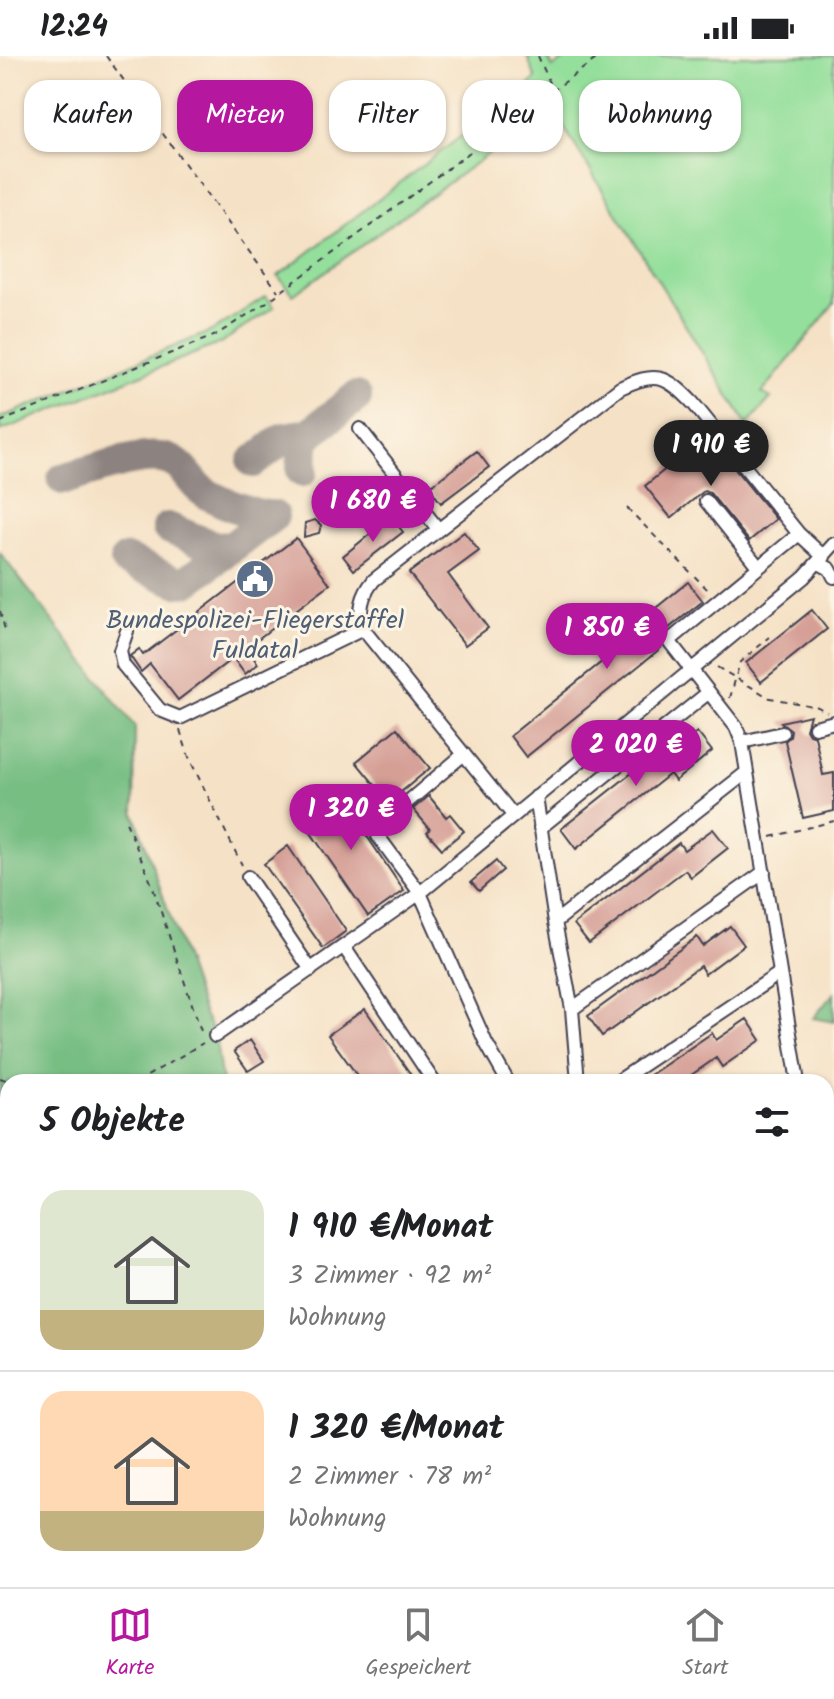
<!DOCTYPE html>
<html lang="de">
<head>
<meta charset="utf-8">
<style>
  body { margin:0; font-family:Kalam,sans-serif; background:#f6f6f6; color:#202124; height:100vh; display:flex; flex-direction:column; font-size:30px; white-space:nowrap }
  * { box-sizing:border-box; margin:0 }
  p { font-size:26px; color:#757577 }
  .icon { flex:none; width:44px; height:44px; fill:none; stroke:currentColor; stroke-width:2; stroke-linecap:round; stroke-linejoin:round }
  .map { position:relative; flex:1; overflow:hidden }
  .drawer { position:absolute; left:0px; top:1018px; width:834px; height:514px; display:flex; flex-direction:column; background:#fff; border-radius:24px 24px 0 0; box-shadow:0 2px 6px #0004 }
  .drawer>* { flex:none }
  .top-card { position:absolute; left:24px; top:24px; width:786px; height:72px; display:flex; gap:16px }
  .price { position:absolute; translate:-50% -68px; padding:0 18px; border-radius:28px; background:#b5179e; color:#fff; font-size:26px; line-height:52px; filter:drop-shadow(0 2px 4px #0008) }
  .price::after { content:''; position:absolute; left:50%; top:48px; width:24px; height:18px; margin-left:-12px; background:inherit; clip-path:polygon(0 0,100% 0,50% 100%) }
  .price.on { background:#222; color:#fff }
  ul { padding:0; list-style:none }
  li { display:flex; align-items:center; gap:24px; height:200px; padding:0 40px }
  li+li { border-top:2px solid #e0e0e0 }
  li span { display:grid; place-items:center; flex:none; width:224px; height:160px; border-radius:24px; color:#555 }
  li>.icon { margin-inline-start:auto }
  span .icon { width:96px; height:96px; fill:#fffc; stroke-width:1 }
  li b { font-size:34px }
  h2 { display:flex; justify-content:space-between; align-items:center; height:96px; padding:0 40px; font-size:34px }
  .tag { padding:0 28px; border-radius:24px; background:#fff; box-shadow:0 2px 6px #0004; font-size:28px; line-height:72px }
  .tag.on { background:#b5179e; color:#fff }
  .status { display:flex; justify-content:space-between; align-items:center; height:56px; padding:0 40px; background:#fff; direction:ltr }
  .status svg { height:22px; fill:currentColor }
  .menu { display:flex; justify-content:space-around; align-items:center; height:112px; border-top:2px solid #e0e0e0; background:#fff; font-size:22px; color:#757577 }
  .menu a { display:grid; justify-items:center; gap:4px }
  .menu .on { color:#b5179e }
  .map>svg:first-child { display:block }
  .green { fill:#94df9b; stroke:#5b806b; stroke-width:2 }
  .forest { fill:#77be83; stroke:#4c705f; stroke-width:2 }
  .lines { fill:none; stroke-linecap:round; stroke-linejoin:round }
  .stream { stroke:#71a0da; stroke-width:4 }
  .taxiway { stroke:#8c8280; stroke-width:32 }
  .building { fill:#d59f96 }
  .minor-casing { stroke:#423f50; stroke-width:16 }
  .path { stroke:#423f50; stroke-width:2; stroke-dasharray:6 6; stroke-linecap:butt }
  .minor { stroke:#fff; stroke-width:12 }
  .labels { text-anchor:middle; stroke-width:6; stroke-linejoin:round; paint-order:stroke }
  .service-label { font-size:26px; fill:#4e5e75; stroke:#fcf5e5 }
</style>
</head>
<body>
<div class="status"><b>12:24</b><svg viewBox="0 0 49 12"><path d="M0 12V9h3v3zM5 12V6h3v6zM10 12V3h3v9zM15 12V0h3v12zM26 1h20v11H26zM47 4h2v5h-2z"/></svg></div>
<div class="map">
<svg width="834" height="1531" viewBox="0 0 834 1531">
  <rect width="100%" height="100%" fill="#fcf5e5"/>
  <filter id="ink" filterUnits="userSpaceOnUse"><feTurbulence type="fractalNoise" baseFrequency=".0125" numOctaves="2"/><feDisplacementMap in="SourceGraphic" scale="16" xChannelSelector="R" yChannelSelector="G"/><feConvolveMatrix kernelMatrix="1 2 1 2 8 2 1 2 1" color-interpolation-filters="sRGB"/></filter>
  <filter id="wash" filterUnits="userSpaceOnUse"><feTurbulence type="fractalNoise" baseFrequency=".006" numOctaves="4" result="noise"/><feDisplacementMap in="SourceGraphic" scale="32" xChannelSelector="R" yChannelSelector="G"/><feGaussianBlur stdDeviation="1.8" result="paint"/><feColorMatrix in="noise" values="0 0 0 0 0 0 0 0 0 0 0 0 0 0 0 0 0 1.4 0 .05"/><feComposite in="paint" operator="in"/></filter>
  <g filter="url(#wash)">
    <rect width="100%" height="100%" fill="#f5e1c5"/>
    <!-- green -->
    <path class="green" d="M527,0H547L553,12L569,0H834V248L762,337L771,342L747,369L552,52L293,239L278,220L536,23Z
      M266,240L274,251L221,287L0,375V362L214,274Z"/>
    <!-- forest -->
    <path class="forest" d="M0,497L135,671L134,756L203,956L215,980L222,1026H8V1321L0,1319Z
      M834,937V966L813,962Z
      M834,1225V1270L826,1272V1228Z"/>
    <g class="lines">
      <!-- stream -->
      <path class="stream" d="M826,1286L834,1284
        M418,1524L419,1531"/>
      <!-- taxiway -->
      <path class="taxiway" d="M253,406L284,382L309,378L356,341
        M302,415L303,386L309,378
        M63,423C89,416 140,396 166,403C182,407 188,421 198,431C210,443 257,461 273,460
        M168,472L217,492L232,491
        M126,504L176,525H187L273,460"/>
    </g>
    <g id="blocks">
      <!-- building -->
      <path class="building" d="M707,379L776,463L749,485L710,437L704,435L671,462L645,430Z
        M477,395L489,411L441,447L429,431Z
        M391,461L403,476L354,514L343,500Z
        M315,464L321,469L319,477L304,481L305,467Z
        M464,476L479,495L448,518L488,572L465,589L409,517Z
        M296,482L330,528L246,592L258,608L245,618L233,602L178,644L150,608L141,616L130,600L139,593L143,599Z
        M688,526L703,545L654,584L661,592L526,701L510,680L635,579L630,573Z
        M812,554L827,573L761,626L746,607Z
        M810,659L806,673L809,678L815,680L823,719L834,717V755L803,762L785,685L790,680L791,674L781,666Z
        M397,672L430,712L389,746L356,706Z
        M697,676L712,695L675,725L670,718L576,793L561,773L662,693L667,700Z
        M335,733L404,835L368,860L298,758Z
        M429,740L446,761L450,758L464,775L442,793L427,776L430,773L413,753Z
        M713,773L728,792L691,821L685,814L589,887L574,868L679,787L684,794Z
        M288,790L346,875L323,892L264,808Z
        M496,805L503,814L479,835L471,826Z
        M730,870L744,889L705,918L700,910L602,980L588,960L697,881L703,890Z
        M365,953L416,1026H362L328,979Z
        M747,963L761,984L722,1011L716,1002L681,1026H640L712,977L716,984Z
        M250,984L264,1005L248,1015L234,995Z"/>
    </g>
  </g>
  <g filter="url(#ink)">
    <use href="#blocks" fill-opacity="0" stroke="#423f50" stroke-width="2"/>
    <g class="lines">
      <defs>
        <path id="minor" d="M360,373L438,473
          M706,445L757,509
          M799,478L824,501
          M819,507L830,513L834,521
          M127,575L120,595L123,609L160,654L180,662L363,573
          M815,671L834,666
          M742,686L782,677
          M464,698L383,767L378,780L420,837L486,987L508,1026
          M536,741L555,866L572,953L578,1026
          M513,759L363,573C359,553 361,540 374,524L620,332C656,315 666,319 693,347L799,478L669,585L736,671L742,686L798,1026
          M540,772L709,636
          M248,821L311,914
          M555,866L747,716
          M344,891L434,1026
          M572,953L764,816
          M215,980L420,837L804,521L834,488
          M617,1026L780,917"/>
      </defs>
      <!-- minor casing -->
      <use href="#minor" class="minor-casing"/>
      <!-- path -->
      <path class="path" d="M106,0L278,235
        M538,0L553,34
        M0,366L216,279L267,246L600,0
        M627,452L711,537
        M0,555L5,574
        M717,611L770,642L818,651L827,656
        M730,642L740,606L770,581
        M180,674L190,704L242,809
        M126,766L152,829L202,978
        M771,781L834,765
        M0,1022L12,1026
        M137,1026L203,987
        M826,1202L834,1204
        M826,1294L834,1292
        M0,1307L8,1313
        M367,1524L368,1531
        M697,1524L698,1531"/>
      <!-- minor -->
      <use href="#minor" class="minor"/>
    </g>
  </g>
  <!-- icons -->
  <defs>
    <symbol id="civic-disc" viewBox="-11 -11 22 22"><circle r="9.5" fill="#5c6f8a" stroke="#fcf5e5"/><path d="M-.6-6.5H3V-4.5H.6V-3L4-1V1h2V6H-6V1h2V-1L-.6-3ZM-1.2 2.5V6h2.4V2.5Z" fill="#fff"/></symbol>
  </defs>
  <g fill-rule="evenodd">
    <use href="#civic-disc" x="233" y="501" width="44" height="44"/>
  </g>
  <g class="labels">
    <!-- service labels -->
    <g class="service-label">
      <text x="255" y="572">Bundespolizei-Fliegerstaffel<tspan x="255" dy="30">Fuldatal</tspan></text>
    </g>
  </g>
</svg>
<b class="price on" style="left:711px;top:432px">1 910 €</b>
<b class="price" style="left:373px;top:488px">1 680 €</b>
<b class="price" style="left:607px;top:615px">1 850 €</b>
<b class="price" style="left:636px;top:732px">2 020 €</b>
<b class="price" style="left:351px;top:796px">1 320 €</b>
<div class="top-card">
<a class="tag">Kaufen</a>
<a class="tag on">Mieten</a>
<a class="tag">Filter</a>
<a class="tag">Neu</a>
<a class="tag">Wohnung</a>
</div>
<section class="drawer">
<h2>5 Objekte<svg class="icon" aria-label="filters" viewBox="0 0 24 24"><path d="M4 7h16M4 17h16"/><circle cx="9" cy="7" r="2"/><circle cx="15" cy="17" r="2"/></svg></h2>
<ul>
<li><span style="background:linear-gradient(#dfe7d0 75%,#c2b280 0)"><svg class="icon" aria-label="home" viewBox="0 0 24 24"><path d="M3 11l9-7 9 7M6 9v11h12V9"/></svg></span><div><b>1 910 €/Monat</b><p>3 Zimmer · 92 m²</p><p>Wohnung</p></div></li>
<li><span style="background:linear-gradient(#ffd9b3 75%,#c2b280 0)"><svg class="icon" aria-label="home" viewBox="0 0 24 24"><path d="M3 11l9-7 9 7M6 9v11h12V9"/></svg></span><div><b>1 320 €/Monat</b><p>2 Zimmer · 78 m²</p><p>Wohnung</p></div></li>
</ul>
</section>
</div>
<nav class="menu">
<a class="on"><svg class="icon" aria-label="map" viewBox="0 0 24 24"><path d="M3 6l6-2 6 2 6-2v14l-6 2-6-2-6 2zM9 4v14M15 6v14"/></svg>Karte</a>
<a><svg class="icon" aria-label="saved" viewBox="0 0 24 24"><path d="M7 4h10v16l-5-4-5 4z"/></svg>Gespeichert</a>
<a><svg class="icon" aria-label="home" viewBox="0 0 24 24"><path d="M3 11l9-7 9 7M6 9v11h12V9"/></svg>Start</a>
</nav>
</body>
</html>
